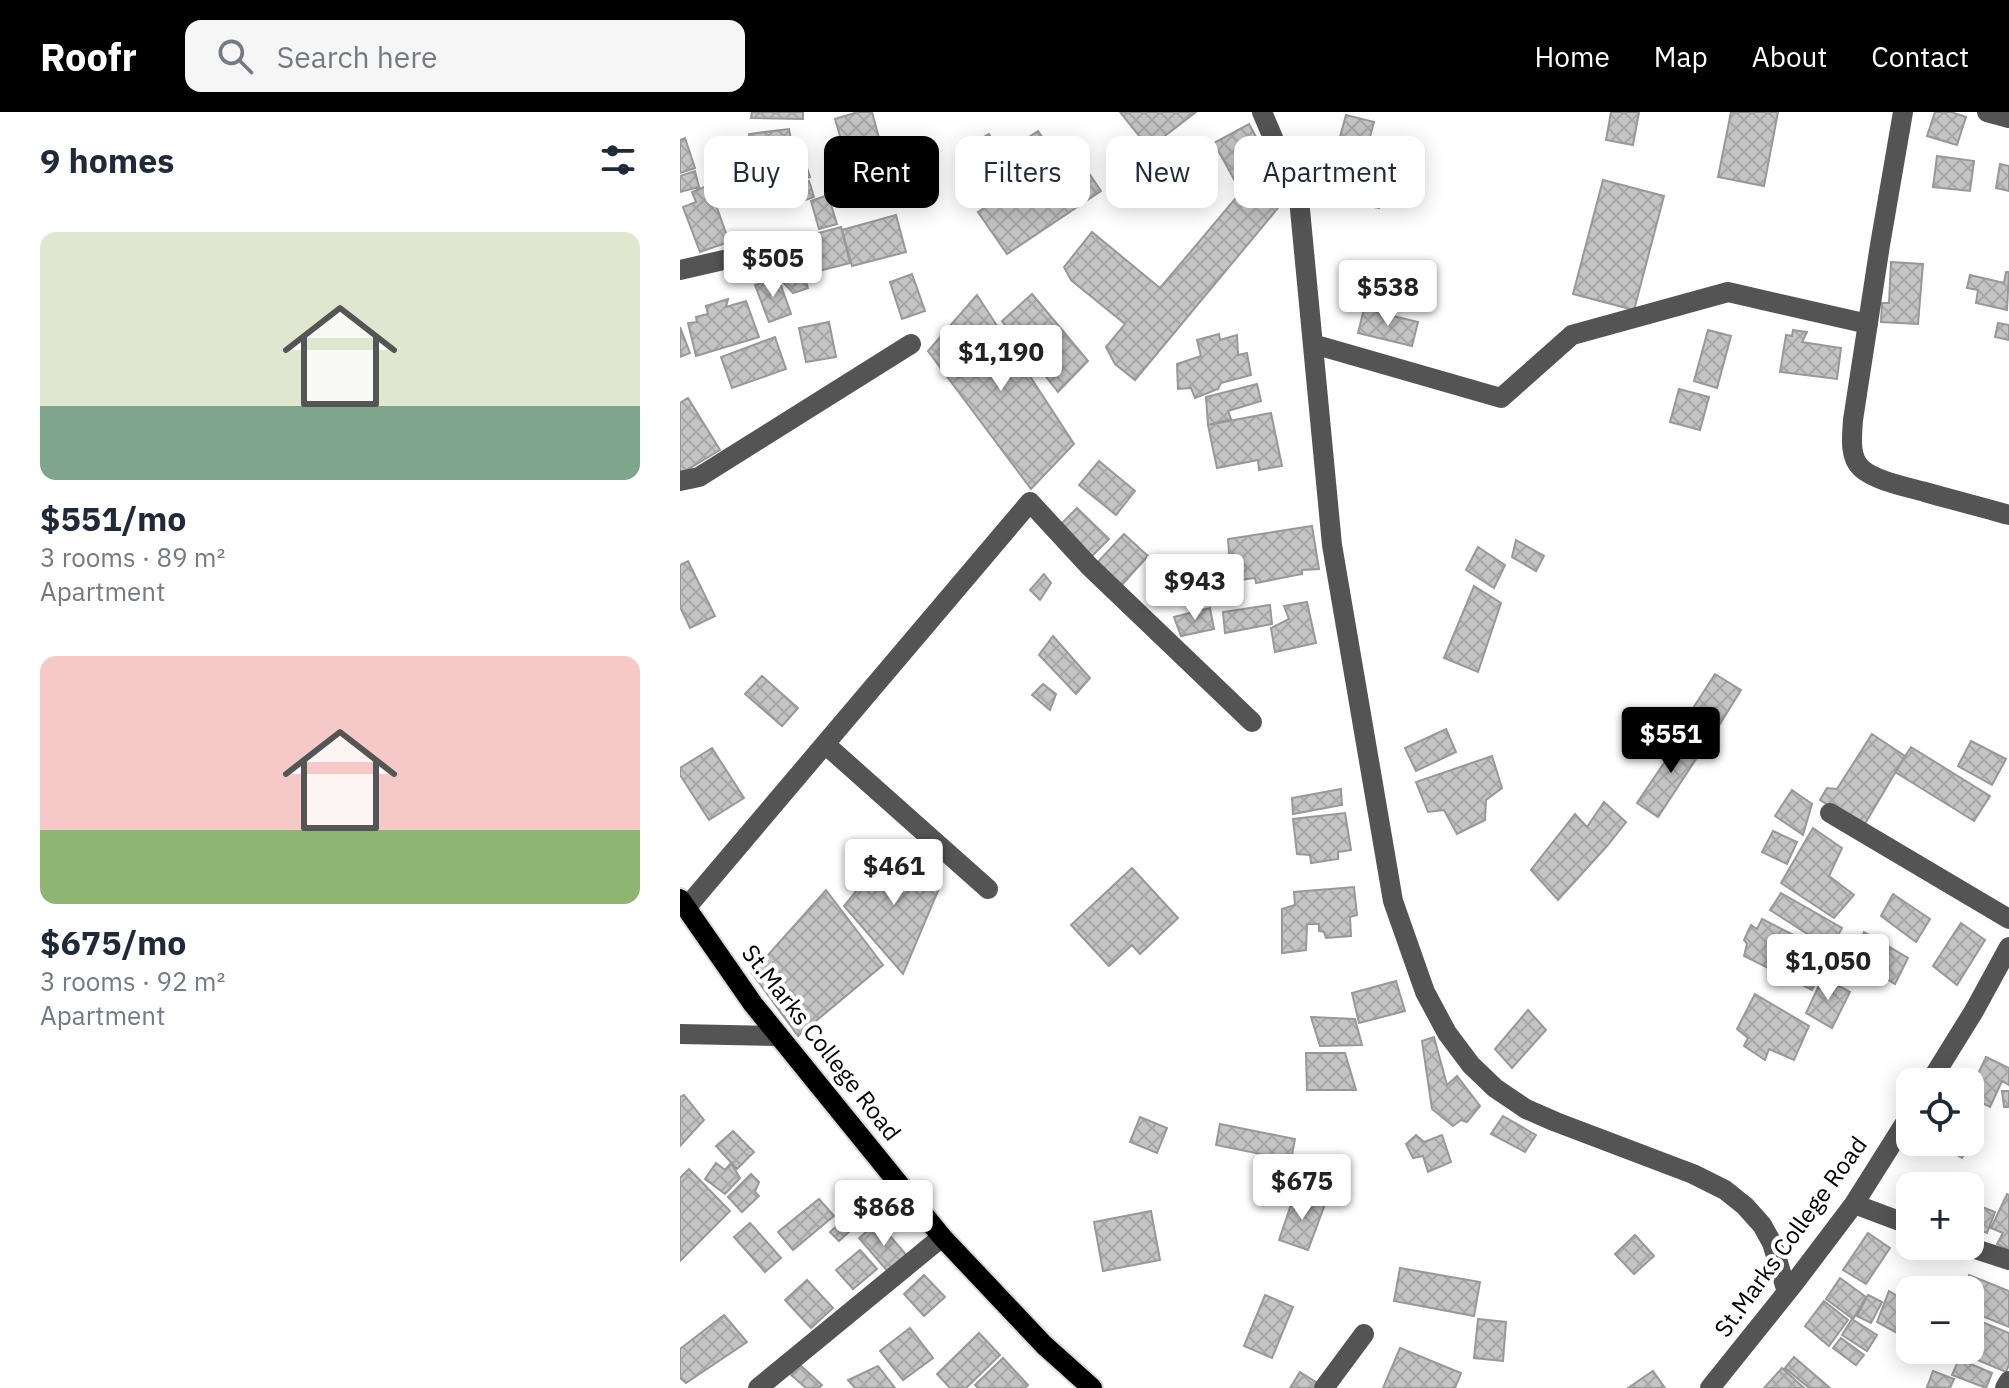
<!DOCTYPE html>
<html lang="en">
<head>
<meta charset="utf-8">
<style>
  body { margin:0; font-family:"IBM Plex Sans",sans-serif; background:#f6f6f7; color:#1f2937; height:100vh; display:flex; flex-direction:column; font-size:30px; white-space:nowrap }
  * { box-sizing:border-box; margin:0 }
  p { font-size:26px; color:#747a83 }
  .icon { flex:none; width:44px; height:44px; fill:none; stroke:currentColor; stroke-width:2; stroke-linecap:round; stroke-linejoin:round }
  .map { position:relative; flex:1; overflow:hidden }
  .panel { display:flex; flex-direction:column; background:#fff; width:680px }
  .panel>* { flex:none }
  .guide { position:absolute; left:24px; top:24px; width:760px; height:72px; display:flex; gap:16px }
  .fabs { position:absolute; left:1216px; top:956px; display:grid; gap:16px }
  .fabs a { display:grid; place-items:center; width:88px; height:88px; border-radius:16px; background:#fff; box-shadow:0 4px 20px #0003; font-size:40px }
  .price { position:absolute; translate:-50% -68px; padding:0 18px; border-radius:8px; background:#fff; color:#222; font-size:26px; line-height:52px; filter:drop-shadow(0 2px 4px #0008) }
  .price::after { content:''; position:absolute; left:50%; top:48px; width:24px; height:18px; margin-left:-12px; background:inherit; clip-path:polygon(0 0,100% 0,50% 100%) }
  .price.on { background:#000; color:#fff }
  ul { padding:0; list-style:none }
  li { display:grid; align-content:center; gap:16px; height:424px; padding:0 40px }
  li span { display:grid; place-items:center; height:248px; border-radius:16px; color:#555 }
  li>.icon { margin-inline-start:auto }
  span .icon { width:144px; height:144px; fill:#fffc; stroke-width:1 }
  li b { font-size:34px }
  h2 { display:flex; justify-content:space-between; align-items:center; height:96px; padding:0 40px; font-size:34px }
  .chip { padding:0 28px; border-radius:16px; background:#fff; box-shadow:0 4px 20px #0003; font-size:28px; line-height:72px }
  .chip.on { background:#000; color:#fff }
  header { display:flex; align-items:center; gap:48px; box-sizing:border-box; height:112px; padding:0 40px; background:#000; color:#fff }
  header strong { font-size:38px }
  nav { display:flex; gap:44px; margin-inline-start:auto; font-size:28px }
  .search { width:560px; height:72px; background:#f6f6f7; display:flex; align-items:center; gap:20px; box-sizing:border-box; padding:0 28px; border-radius:16px; color:#747a83; font-size:30px }
  main { display:flex; flex:1; min-height:0 }
  .map>svg:first-child { display:block }
  .building { fill:url(#building-cross-hatch); stroke:#989898; stroke-width:2 }
  .lines { fill:none; stroke-linecap:round; stroke-linejoin:round }
  .major-casing { stroke:#dbdbdb; stroke-width:24 }
  .minor { stroke:#545454; stroke-width:20 }
  .major { stroke:#000; stroke-width:20 }
  .labels { text-anchor:middle; stroke-width:8; stroke-linejoin:round; paint-order:stroke }
  .street-label { font-size:24px; fill:#000; stroke:#fff }
</style>
</head>
<body>
<header>
<strong>Roofr</strong>
<div class="search"><svg class="icon" aria-label="search" viewBox="0 0 24 24"><circle cx="10" cy="10" r="6"/><path d="M15 15l6 6"/></svg>Search here</div>
<nav><a>Home</a><a>Map</a><a>About</a><a>Contact</a></nav>
</header>
<main>
<section class="panel">
<h2>9 homes<svg class="icon" aria-label="filters" viewBox="0 0 24 24"><path d="M4 7h16M4 17h16"/><circle cx="9" cy="7" r="2"/><circle cx="15" cy="17" r="2"/></svg></h2>
<ul>
<li><span style="background:linear-gradient(#dfe7d0 70%,#7fa58c 0)"><svg class="icon" aria-label="home" viewBox="0 0 24 24"><path d="M3 11l9-7 9 7M6 9v11h12V9"/></svg></span><div><b>$551/mo</b><p>3 rooms · 89 m²</p><p>Apartment</p></div></li>
<li><span style="background:linear-gradient(#f6c9c9 70%,#8fb573 0)"><svg class="icon" aria-label="home" viewBox="0 0 24 24"><path d="M3 11l9-7 9 7M6 9v11h12V9"/></svg></span><div><b>$675/mo</b><p>3 rooms · 92 m²</p><p>Apartment</p></div></li>
</ul>
</section>
<div class="map">
<svg width="1329" height="1276" viewBox="0 0 1329 1276">
  <defs>
    <pattern id="building-cross-hatch" width="8" height="8" patternUnits="userSpaceOnUse" patternTransform="scale(2)"><rect width="8" height="8" fill="#c4c4c4"/><path d="M0 0l8 8M0 8l8-8" fill="none" stroke="#a7a7a7"/></pattern>
  </defs>
  <rect width="100%" height="100%" fill="#fff"/>
  <!-- building -->
  <path class="building" d="M72,0H123V7L71,6Z
    M178,0H192L202,37L167,48L155,7Z
    M440,0H516L469,36Z
    M931,0H959L953,33L926,28Z
    M1051,0H1098L1084,74L1038,65Z
    M1255,0H1271L1286,5L1277,33L1247,24Z
    M666,3L694,10L686,39L658,32Z
    M569,12L608,84L455,268L435,252L426,235L445,212L391,168L384,155L412,120L480,176L561,80L534,31Z
    M109,17L111,28L70,33L69,22Z
    M358,19L378,48L393,38L421,79L327,142L298,100L349,67L329,38Z
    M309,22L332,63L308,76L285,36Z
    M5,26L15,56L0,61V28Z
    M61,28L78,70L45,83L28,41Z
    M119,31L130,65L88,79L77,45Z
    M679,41L710,48L699,96L668,89Z
    M1257,44L1294,49L1290,79L1253,75Z
    M1320,52L1329,54V79L1316,76Z
    M15,59L19,75L0,80V64Z
    M923,68L984,84L954,198L893,182Z
    M129,69L134,85L120,90L115,73Z
    M29,73L49,130L20,140L3,95L16,90L12,80Z
    M148,83L157,112L139,117L131,89Z
    M216,103L226,140L172,154L162,118Z
    M161,115L170,151L127,162L122,143L106,147L101,131Z
    M1211,150L1243,152L1238,212L1201,210L1202,191H1209Z
    M122,157L128,176L113,181L98,165Z
    M1326,160H1329L1327,198L1296,191L1298,178L1287,176L1290,163L1324,171Z
    M232,162L245,199L222,207L210,170Z
    M98,165L111,202L89,210L75,173Z
    M352,182L408,249L378,280L322,209Z
    M297,183L394,332L351,377L248,239Z
    M48,187L46,195L66,189L79,225L16,244L8,211L17,210L16,205L28,202L26,194Z
    M684,197L738,210L732,234L678,221Z
    M149,210L156,245L126,250L119,216Z
    M1318,211L1329,213V228L1315,225Z
    M0,215L10,241L0,245Z
    M1028,218L1051,224L1037,276L1014,269Z
    M1113,218L1127,220L1122,230L1161,236L1157,267L1100,260L1106,223L1112,224Z
    M539,222L540,228L557,223L558,243L567,241L571,263L541,271L538,277L515,286L511,276L498,277L497,252L521,244L517,228Z
    M95,225L106,257L52,276L41,245Z
    M577,272L581,289L548,299L551,307L528,313L526,285Z
    M999,277L1029,285L1020,318L990,310Z
    M8,286L40,338L0,362V291Z
    M591,301L602,354L579,358L578,348L537,356L528,313Z
    M419,349L455,379L436,403L399,373Z
    M397,396L429,427L409,447L377,416Z
    M632,414L639,457L622,458V462L576,471L575,466L551,469L548,427Z
    M444,422L468,444L439,476L415,453Z
    M836,428L864,444L856,459L832,445Z
    M798,435L825,453L814,476L786,458Z
    M8,449L35,504L10,516L0,495V453Z
    M364,462L371,471L360,488L350,478Z
    M794,474L821,491L798,560L764,546Z
    M627,490L636,531L595,540L591,516L609,507L604,494Z
    M590,493L592,512L545,521L543,500Z
    M530,496L534,517L501,524L494,505Z
    M373,524L410,566L396,582L359,543Z
    M1035,562L1061,578L1035,620L1008,604Z
    M82,564L118,596L102,614L65,582Z
    M363,572L376,582L370,598L352,583Z
    M766,617L776,640L736,659L725,636Z
    M1007,617L1022,638L978,705L957,691Z
    M1192,622L1225,644L1183,715L1140,688L1147,676L1157,677Z
    M1291,629L1326,647L1312,673L1278,654Z
    M1231,635L1310,684L1294,709L1215,660Z
    M32,636L64,686L29,708L0,663V656Z
    M812,644L822,676L806,688L805,708L777,722L764,698L748,700L736,670Z
    M661,677L662,693L613,702L612,686Z
    M1112,678L1132,692L1123,723L1095,704Z
    M924,690L946,710L927,734L878,788L851,758L895,702L907,715Z
    M665,701L671,738L658,740V747L631,751L630,743L617,742L613,707Z
    M1133,716L1162,736L1149,764L1174,783L1154,806L1101,771Z
    M1093,719L1117,730L1107,752L1082,740Z
    M213,734L224,750L260,774L223,862L164,794Z
    M452,756L498,806L460,842L452,833L429,854L391,813Z
    M674,775L677,803L670,805L671,824L646,826L644,820L639,819V812H627L626,838L602,841V797L615,793L614,780Z
    M146,778L203,853L118,924L72,861Z
    M1101,781L1162,816L1151,837L1090,798Z
    M1213,782L1250,807L1236,830L1201,804Z
    M1082,807L1149,841L1132,878L1064,844L1067,832L1064,828L1071,813L1077,817Z
    M1281,811L1305,828L1277,873L1253,854Z
    M1184,820L1228,846L1215,872L1172,846Z
    M1143,865L1170,880L1152,916L1126,901Z
    M716,869L725,899L679,911L672,881Z
    M1075,882L1129,914L1114,948L1089,937L1085,948L1064,934L1068,926L1057,917Z
    M848,898L866,918L832,956L815,937Z
    M631,905L675,907L682,933L640,934Z
    M754,925L767,973L777,964L800,994L787,1010L781,1008L773,1014L752,997L742,929Z
    M626,941H665L676,978H627Z
    M1306,945L1329,956V973L1322,969L1310,995L1290,985V979Z
    M1322,979H1329V995H1324Z
    M4,983L24,1008L0,1034V985Z
    M823,1004L856,1023L845,1040L811,1022Z
    M460,1005L487,1016L477,1041L450,1030Z
    M1290,1008L1301,1014L1282,1046L1263,1035L1266,1030H1290Z
    M540,1012L615,1027L611,1048L536,1033Z
    M53,1019L74,1040L57,1057L36,1034Z
    M736,1023L744,1030L762,1023L771,1050L748,1060L743,1044L733,1046L726,1032Z
    M36,1051L45,1058L51,1051L60,1066L45,1082L25,1067Z
    M9,1057L50,1099L0,1149V1066Z
    M71,1062L79,1070L75,1080L79,1084L62,1100L48,1085Z
    M615,1081L645,1092L628,1138L599,1128Z
    M1327,1082L1329,1083V1138L1317,1132L1323,1121L1311,1116Z
    M188,1086L196,1095L159,1129L150,1120Z
    M139,1087L154,1104L113,1138L98,1120Z
    M1290,1090L1315,1100L1307,1121L1290,1114Z
    M471,1099L480,1148L423,1159L414,1110Z
    M198,1110L228,1145L209,1161L179,1126Z
    M70,1111L101,1146L85,1160L54,1125Z
    M1188,1121L1210,1136L1186,1172L1163,1158Z
    M955,1123L974,1144L954,1162L935,1142Z
    M180,1138L197,1157L173,1177L156,1158Z
    M720,1156L800,1170L794,1204L714,1189Z
    M244,1163L265,1185L244,1204L224,1182Z
    M1289,1163L1329,1179V1215L1290,1199V1178H1283Z
    M1160,1166L1186,1185L1173,1207L1146,1187Z
    M127,1168L153,1196L131,1216L105,1188Z
    M1209,1179L1229,1191L1230,1189V1228L1197,1210Z
    M585,1183L613,1195L592,1246L564,1234Z
    M1188,1183L1202,1190L1191,1211L1177,1204Z
    M1144,1189L1168,1208L1149,1234L1125,1214Z
    M44,1203L67,1230L6,1271L0,1266V1237Z
    M1290,1205L1329,1221V1253L1326,1260L1274,1238H1290Z
    M798,1207L826,1210L823,1249L794,1246Z
    M1172,1207L1197,1223L1187,1239L1162,1223Z
    M230,1216L253,1246L223,1268L200,1239Z
    M299,1221L320,1243L286,1276H270L257,1262Z
    M1161,1226L1184,1243L1176,1253L1153,1236Z
    M720,1236L781,1261L775,1276H703Z
    M1114,1245L1150,1276H1129L1105,1256Z
    M323,1246L348,1273L345,1276H298L295,1273Z
    M1279,1247L1312,1261L1306,1276L1272,1263Z
    M120,1253L142,1273L139,1276H126L111,1263Z
    M198,1254L215,1276H175L168,1268Z
    M1102,1256L1124,1276H1084Z
    M973,1259L985,1276H948Z
    M1253,1259L1274,1267L1270,1276L1247,1275Z
    M620,1260L639,1272L636,1276H610Z"/>
  <g class="lines">
    <defs>
      <path id="major" d="M0,787L73,892L262,1125L364,1233L412,1276"/>
    </defs>
    <!-- major casing -->
    <use href="#major" class="major-casing"/>
    <!-- minor -->
    <path class="minor" d="M582,0L619,87L652,433L713,789L745,880L767,921L791,953L815,976L846,997L876,1010L1013,1062L1045,1078L1065,1094L1082,1113L1092,1131L1107,1180
      M1223,0L1200,133L1173,308C1172,323 1169,345 1181,356C1195,369 1227,375 1245,380C1273,388 1301,395 1329,403
      M1307,0L1329,6
      M0,158L61,144
      M633,232L821,286L892,223L1048,180L1188,212
      M0,369L19,365L231,232
      M145,632L308,777
      M1150,701L1329,807
      M6,796L350,390L409,454L572,610
      M0,922L98,924
      M1250,970L1294,899L1329,835
      M1174,1092L1230,1113
      M1286,1134L1329,1148
      M78,1276L262,1125
      M644,1276L684,1222
      M1030,1276L1115,1170L1174,1092L1230,1003
      M1325,1276L1329,1269"/>
    <!-- major -->
    <use href="#major" class="major"/>
  </g>
  <g class="labels">
    <!-- street labels -->
    <g class="street-label">
      <text transform="translate(141 931) rotate(52)" y="8">St.Marks College Road</text>
      <text transform="translate(1111 1125) rotate(-54)" y="8">St.Marks College Road</text>
    </g>
  </g>
</svg>
<div class="fabs">
<a><svg class="icon" aria-label="locate" viewBox="0 0 24 24"><circle cx="12" cy="12" r="6"/><path d="M12 2v4M12 18v4M2 12h4M18 12h4"/></svg></a>
<a>+</a>
<a>−</a>
</div>
<b class="price" style="left:93px;top:187px">$505</b>
<b class="price" style="left:708px;top:216px">$538</b>
<b class="price" style="left:321px;top:281px">$1,190</b>
<b class="price" style="left:515px;top:510px">$943</b>
<b class="price on" style="left:991px;top:663px">$551</b>
<b class="price" style="left:214px;top:795px">$461</b>
<b class="price" style="left:1148px;top:890px">$1,050</b>
<b class="price" style="left:622px;top:1110px">$675</b>
<b class="price" style="left:204px;top:1136px">$868</b>
<div class="guide">
<a class="chip">Buy</a>
<a class="chip on">Rent</a>
<a class="chip">Filters</a>
<a class="chip">New</a>
<a class="chip">Apartment</a>
</div>
</div>
</main>
</body>
</html>
